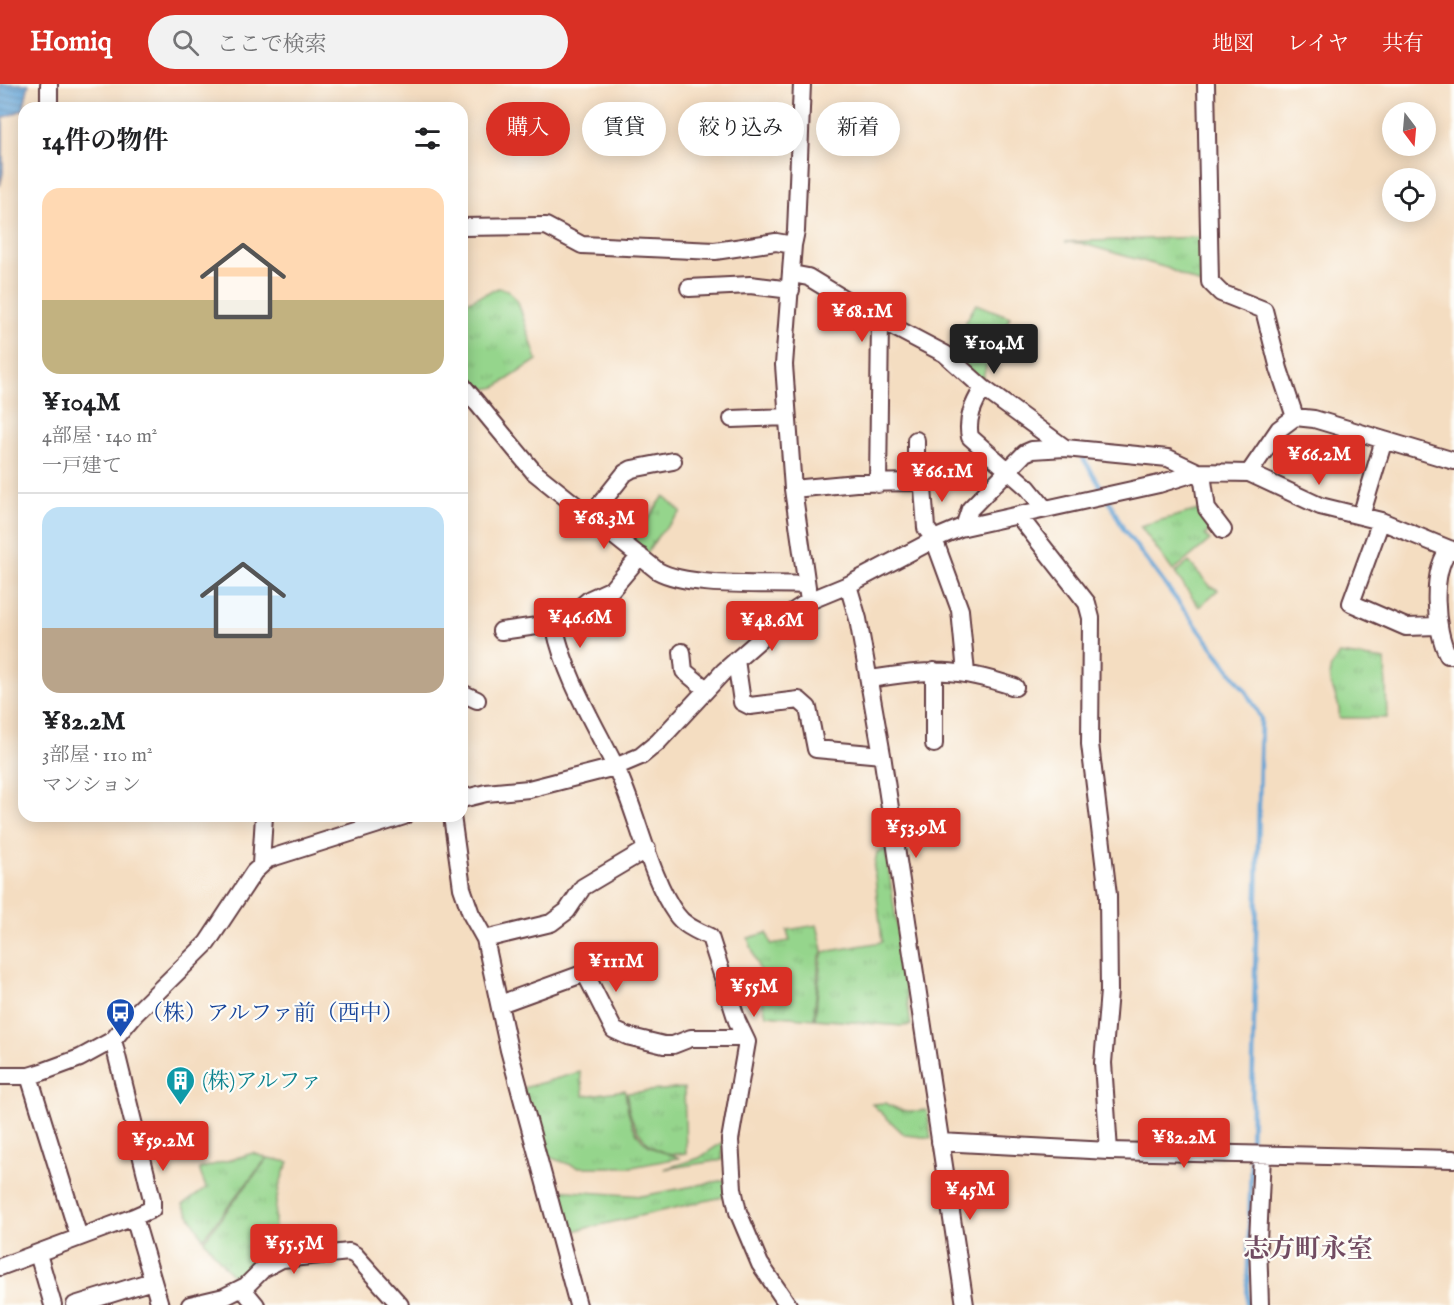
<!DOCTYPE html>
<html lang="ja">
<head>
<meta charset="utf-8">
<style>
  body { margin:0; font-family:"IM FELL English","Noto Serif JP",serif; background:#f2f2f2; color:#202124; height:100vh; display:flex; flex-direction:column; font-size:22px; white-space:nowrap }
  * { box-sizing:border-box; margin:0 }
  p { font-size:20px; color:#757577 }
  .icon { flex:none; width:33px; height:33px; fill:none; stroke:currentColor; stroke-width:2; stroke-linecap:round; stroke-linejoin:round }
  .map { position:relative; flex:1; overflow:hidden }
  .sheet { position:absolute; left:18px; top:18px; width:450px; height:720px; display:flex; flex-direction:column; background:#fff; border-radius:18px; box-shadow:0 3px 15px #0003 }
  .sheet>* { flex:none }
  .guide { position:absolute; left:486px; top:18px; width:570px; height:54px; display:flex; gap:12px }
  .needle { width:39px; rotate:164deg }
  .buttons { position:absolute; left:1382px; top:18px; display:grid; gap:12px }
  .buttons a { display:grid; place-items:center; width:54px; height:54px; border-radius:50%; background:#fff; box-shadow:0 3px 15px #0003; font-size:30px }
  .price { position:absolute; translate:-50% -51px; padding:0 14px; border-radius:6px; background:#d93025; color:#fff; font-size:20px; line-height:39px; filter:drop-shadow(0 2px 3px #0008) }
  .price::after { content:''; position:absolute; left:50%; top:36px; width:18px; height:14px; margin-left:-9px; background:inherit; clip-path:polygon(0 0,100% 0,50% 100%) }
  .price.active { background:#222; color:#fff }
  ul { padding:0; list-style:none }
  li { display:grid; align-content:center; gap:12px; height:318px; padding:0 24px }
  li+li { border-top:2px solid #e0e0e0 }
  li span { display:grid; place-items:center; height:186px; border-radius:18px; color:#555 }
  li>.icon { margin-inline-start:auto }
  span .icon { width:108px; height:108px; fill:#fffc; stroke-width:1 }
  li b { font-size:26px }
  h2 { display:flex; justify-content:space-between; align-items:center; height:72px; padding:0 24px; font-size:26px }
  .chip { padding:0 21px; border-radius:27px; background:#fff; box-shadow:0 3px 15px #0003; font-size:21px; line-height:54px }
  .chip.active { background:#d93025; color:#fff }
  header { display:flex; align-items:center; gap:36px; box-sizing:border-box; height:84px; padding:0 30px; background:#d93025; color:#fff }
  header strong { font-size:28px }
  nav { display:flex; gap:33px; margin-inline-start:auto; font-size:21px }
  .search { width:420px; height:54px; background:#f2f2f2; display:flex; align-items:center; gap:15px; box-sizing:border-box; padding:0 21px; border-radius:33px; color:#757577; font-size:22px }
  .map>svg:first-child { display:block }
  .grass { fill:url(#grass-tufts); stroke:#707a5c; stroke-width:1.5 }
  .water { fill:url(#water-rules); stroke:#566080; stroke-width:1.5 }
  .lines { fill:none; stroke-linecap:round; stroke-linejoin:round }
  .stream { stroke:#61a1d4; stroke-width:4.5 }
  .minor-casing { stroke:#643c42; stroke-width:20 }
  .minor { stroke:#fff; stroke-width:16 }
  .labels { text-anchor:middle; stroke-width:4.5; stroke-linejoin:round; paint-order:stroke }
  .transit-label { font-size:22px; fill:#164399; stroke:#fdfcf7; text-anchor:start }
  .culture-label { font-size:22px; fill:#0d838f; stroke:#fdfcf7; text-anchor:start }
  .quarter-label { font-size:26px; font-weight:bold; fill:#724c62; stroke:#fdfcf7 }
</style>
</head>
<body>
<header>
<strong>Homiq</strong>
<div class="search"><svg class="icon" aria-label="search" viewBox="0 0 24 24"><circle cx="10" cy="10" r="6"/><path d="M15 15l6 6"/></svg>ここで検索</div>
<nav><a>地図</a><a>レイヤ</a><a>共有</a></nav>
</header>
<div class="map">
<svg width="1454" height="1221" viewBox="0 0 1454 1221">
  <defs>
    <pattern id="grass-tufts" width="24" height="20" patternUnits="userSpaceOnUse" patternTransform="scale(1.5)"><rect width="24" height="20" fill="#95d58c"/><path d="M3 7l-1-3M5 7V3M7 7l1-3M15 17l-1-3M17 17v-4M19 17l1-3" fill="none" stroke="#82b679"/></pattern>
    <pattern id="water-rules" width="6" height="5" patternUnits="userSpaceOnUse" patternTransform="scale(1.5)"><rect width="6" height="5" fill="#61a1d4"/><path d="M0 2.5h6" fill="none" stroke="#5283ac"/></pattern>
  </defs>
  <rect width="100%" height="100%" fill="#fdfcf7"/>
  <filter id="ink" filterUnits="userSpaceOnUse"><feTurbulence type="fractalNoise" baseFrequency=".0167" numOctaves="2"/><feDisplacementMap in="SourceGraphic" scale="12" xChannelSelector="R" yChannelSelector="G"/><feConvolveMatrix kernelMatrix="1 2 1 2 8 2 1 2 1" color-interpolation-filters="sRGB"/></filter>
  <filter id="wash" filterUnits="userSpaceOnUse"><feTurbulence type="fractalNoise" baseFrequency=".008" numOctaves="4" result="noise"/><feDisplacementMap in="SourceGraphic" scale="24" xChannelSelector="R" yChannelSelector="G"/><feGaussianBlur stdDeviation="1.35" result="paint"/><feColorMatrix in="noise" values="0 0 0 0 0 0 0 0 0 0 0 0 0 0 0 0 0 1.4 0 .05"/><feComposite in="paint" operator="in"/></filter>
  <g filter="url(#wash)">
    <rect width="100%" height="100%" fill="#f4ddc1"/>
    <!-- grass -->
    <path class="grass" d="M1200,153L1204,155V202L1167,184L1080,159L1065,158Z
      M498,204L508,206L518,218L537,276L496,303L482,306L477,311L462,297V220Z
      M976,220L1010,233L988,276L982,297L948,269Z
      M664,412L681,428L658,452L646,471L631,459Z
      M1201,425L1214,443L1205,451L1210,456L1173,487L1140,442Z
      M1189,478L1210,502L1218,506L1199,523L1175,489Z
      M1339,570L1385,576L1387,634H1339C1342,616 1326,601 1330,587C1331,581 1336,575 1339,570Z
      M886,766L911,941L902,942L815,935L821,874L824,868L882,858L874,784L877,768Z
      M817,841L823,866L819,874L814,935L766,931L756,893L761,891L748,854L767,849L771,860L790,857L787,846Z
      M580,988L584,1012L625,1006C627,1030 632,1055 657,1066C664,1069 672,1070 679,1074L632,1083H577L540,1070L523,1004Z
      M684,1004L686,1069C649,1076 628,1041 627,1009Z
      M885,1019C900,1028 911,1028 927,1026L931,1054L905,1051L872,1020Z
      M723,1058L722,1076L664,1085L699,1074Z
      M253,1069L267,1074L203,1154L183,1121L206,1104L199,1085Z
      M268,1074L289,1078C275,1103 271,1144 279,1171L240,1202L204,1156Z
      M725,1096L727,1112L569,1148L556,1106L642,1112Z"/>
    <!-- water -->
    <path class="water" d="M0,0H29L23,26L3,34V89L0,102Z"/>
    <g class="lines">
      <!-- stream -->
      <path class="stream" d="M1080,369L1104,408
        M1108,415L1124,446L1247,609L1261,634L1251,1065
        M1247,1221L1251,1074"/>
    </g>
  </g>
  <g filter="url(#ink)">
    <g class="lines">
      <defs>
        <path id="minor" d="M802,0L796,147L793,161L784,281L793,405L809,517
          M1206,0L1210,198L1221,209L1264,226L1279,285L1295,333
          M49,24V0
          M462,143L546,142L582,161L715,167L776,158L793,161
          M792,190L808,193L869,230L945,270L983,304L1065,364L1168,374L1198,388L1203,397L1207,425L1223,446
          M689,204L750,201L791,206
          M462,301L534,388L658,487C689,504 767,499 806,501
          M983,304C974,319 966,335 970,353L1028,404L1045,425
          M732,335L787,333
          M916,356V399
          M1249,389L1320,422L1381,437L1454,467
          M878,400L880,237
          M793,405L856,399L919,398L923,404L926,444L934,455L960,526L966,589
          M1018,431L1087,519L1091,534L1090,660L1108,811L1109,907L1103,979L1109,1067
          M1361,432L1384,356
          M590,433L625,389L632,385L673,377
          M1381,437L1351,519L1406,543L1437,542
          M964,443L970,425L1025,369L1032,366L1065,364
          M1450,465C1430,485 1435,548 1448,571H1454
          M640,472L612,505L590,515L555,544C565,593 595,641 617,686C637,728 650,794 676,830C684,842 698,847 710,853L737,937L747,958L730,1056L733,1105L738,1128L760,1180L788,1221
          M848,501L858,535L882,671L965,1221
          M501,547L544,541L555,544
          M682,568L684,587L706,605
          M736,576L742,618L750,622L799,616L808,624L816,665L882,671
          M870,595C931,585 956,583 1015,603
          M462,609L477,616
          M934,660V587
          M462,715L486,709L529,705L615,683L641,672L658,658L724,587L788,531L809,517L848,501L941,452L960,444L1159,400L1198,388L1249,389L1279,345L1295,333L1314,335L1454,377
          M452,732L462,804L471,830L485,855L509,966L578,1221
          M261,780L264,732
          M485,855L551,839L567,827L583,803L647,765
          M500,920L585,889L614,946L627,952L664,961H673L691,954H745
          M113,956L152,1115V1125L134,1133L160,1221
          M0,992H29L42,988L80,974L113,956L135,930L207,859L254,788L268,775L404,732
          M29,992L79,1153
          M940,1058L1109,1067L1454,1075
          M38,1170L53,1221
          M0,1183L134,1133
          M242,1204L256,1221
          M75,1221L152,1197
          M190,1221L224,1213L246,1202L263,1185L282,1175L349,1168L355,1171L400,1221
          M1260,1221L1258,1157L1262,1071"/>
      </defs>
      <!-- minor casing -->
      <use href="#minor" class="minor-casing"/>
      <!-- minor -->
      <use href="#minor" class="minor"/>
    </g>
  </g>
  <!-- icons -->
  <defs>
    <symbol id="bus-pin" viewBox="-11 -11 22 30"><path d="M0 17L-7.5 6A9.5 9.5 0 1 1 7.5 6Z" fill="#1a4fb4" stroke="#fdfcf7"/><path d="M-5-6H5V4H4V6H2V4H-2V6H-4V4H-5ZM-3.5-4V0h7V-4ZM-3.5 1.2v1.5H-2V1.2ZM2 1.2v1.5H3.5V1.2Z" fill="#fff"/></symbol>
    <symbol id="building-pin" viewBox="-11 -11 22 30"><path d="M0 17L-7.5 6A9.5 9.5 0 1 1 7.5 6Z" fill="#0f9aa8" stroke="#fdfcf7"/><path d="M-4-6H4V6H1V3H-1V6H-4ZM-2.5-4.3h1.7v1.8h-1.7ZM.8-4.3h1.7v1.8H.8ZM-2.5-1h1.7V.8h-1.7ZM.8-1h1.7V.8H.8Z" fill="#fff"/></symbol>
  </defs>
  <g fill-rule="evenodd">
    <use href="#bus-pin" x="104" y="912" width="33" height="45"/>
    <use href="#building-pin" x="164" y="980" width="33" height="45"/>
  </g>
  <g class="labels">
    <!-- transit labels -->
    <g class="transit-label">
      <text x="141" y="936">（株）アルファ前（西中）</text>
    </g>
    <!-- culture labels -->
    <g class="culture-label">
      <text x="202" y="1004">(株)アルファ</text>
    </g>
    <!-- quarter labels -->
    <g class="quarter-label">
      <text x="1308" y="1173">志方町永室</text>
    </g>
  </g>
</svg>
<div class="buttons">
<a><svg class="needle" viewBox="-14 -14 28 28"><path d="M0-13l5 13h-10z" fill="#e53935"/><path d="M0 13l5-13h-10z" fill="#757577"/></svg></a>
<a><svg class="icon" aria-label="locate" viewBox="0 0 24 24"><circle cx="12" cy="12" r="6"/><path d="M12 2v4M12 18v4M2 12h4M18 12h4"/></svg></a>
</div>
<b class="price" style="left:862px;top:259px">¥68.1M</b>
<b class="price active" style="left:994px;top:291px">¥104M</b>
<b class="price" style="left:1319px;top:402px">¥66.2M</b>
<b class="price" style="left:942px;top:419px">¥66.1M</b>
<b class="price" style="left:604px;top:466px">¥68.3M</b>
<b class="price" style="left:580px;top:565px">¥46.6M</b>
<b class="price" style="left:772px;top:568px">¥48.6M</b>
<b class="price" style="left:916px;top:775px">¥53.9M</b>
<b class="price" style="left:616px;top:909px">¥111M</b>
<b class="price" style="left:754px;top:934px">¥55M</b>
<b class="price" style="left:1184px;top:1085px">¥82.2M</b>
<b class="price" style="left:163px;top:1088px">¥59.2M</b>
<b class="price" style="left:970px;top:1137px">¥45M</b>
<b class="price" style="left:294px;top:1191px">¥55.5M</b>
<div class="guide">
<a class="chip active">購入</a>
<a class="chip">賃貸</a>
<a class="chip">絞り込み</a>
<a class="chip">新着</a>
</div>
<section class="sheet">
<h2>14件の物件<svg class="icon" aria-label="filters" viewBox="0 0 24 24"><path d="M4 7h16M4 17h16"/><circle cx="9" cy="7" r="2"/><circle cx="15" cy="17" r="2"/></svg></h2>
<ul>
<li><span style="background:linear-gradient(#ffd9b3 60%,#c2b280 0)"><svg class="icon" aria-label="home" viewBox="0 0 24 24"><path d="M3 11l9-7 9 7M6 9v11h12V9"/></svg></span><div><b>¥104M</b><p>4部屋 · 140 m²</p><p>一戸建て</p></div></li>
<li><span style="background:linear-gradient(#bfe0f5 65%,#b9a48a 0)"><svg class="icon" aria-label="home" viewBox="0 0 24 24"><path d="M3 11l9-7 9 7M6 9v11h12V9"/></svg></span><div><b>¥82.2M</b><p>3部屋 · 110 m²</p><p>マンション</p></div></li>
</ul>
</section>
</div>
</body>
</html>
